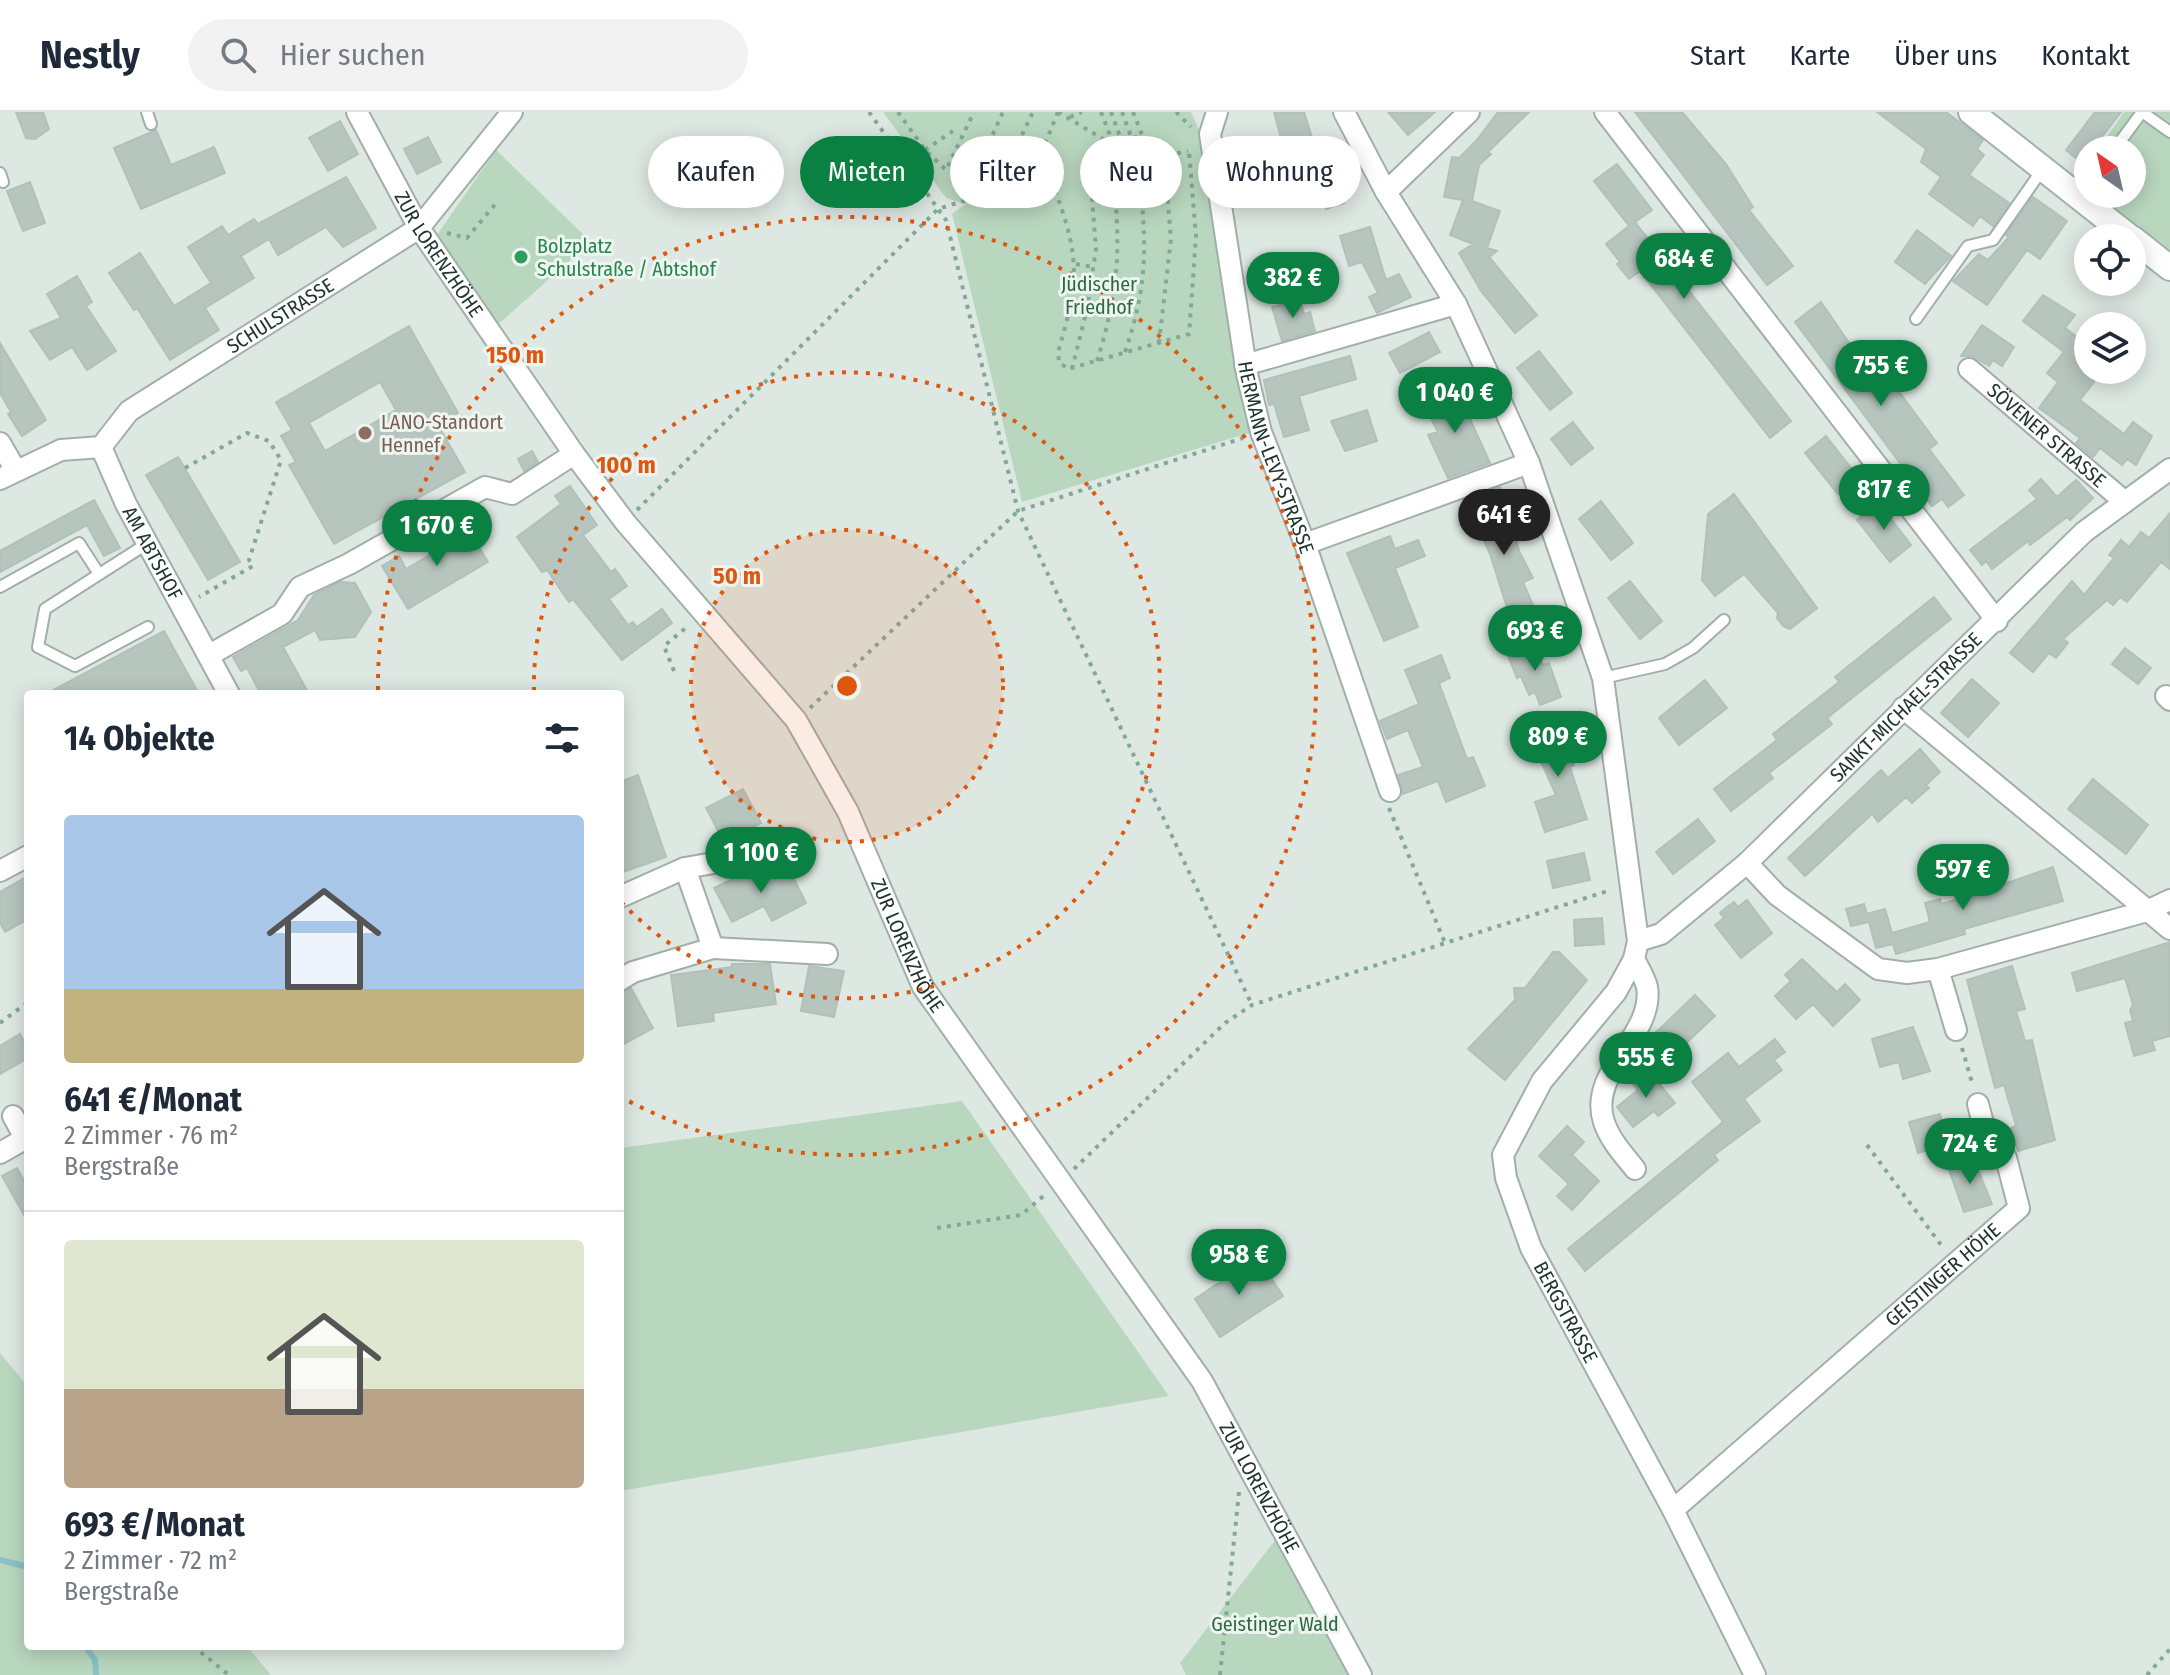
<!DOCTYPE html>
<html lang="de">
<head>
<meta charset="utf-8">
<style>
  body { margin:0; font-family:"Fira Sans Condensed",sans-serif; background:#f2f2f3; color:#1f2937; height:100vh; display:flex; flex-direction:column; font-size:30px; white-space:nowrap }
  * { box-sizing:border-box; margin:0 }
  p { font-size:26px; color:#747a83 }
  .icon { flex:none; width:44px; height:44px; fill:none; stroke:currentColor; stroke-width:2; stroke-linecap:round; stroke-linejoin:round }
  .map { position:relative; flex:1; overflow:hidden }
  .side { position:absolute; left:24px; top:578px; width:600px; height:960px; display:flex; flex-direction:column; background:#fff; border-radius:8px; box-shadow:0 4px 20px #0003 }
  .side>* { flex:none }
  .banner { position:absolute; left:648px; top:24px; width:760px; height:72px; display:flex; gap:16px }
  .needle { width:52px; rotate:326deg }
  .tools { position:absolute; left:2074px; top:24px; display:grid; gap:16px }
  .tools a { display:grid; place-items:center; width:72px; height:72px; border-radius:50%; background:#fff; box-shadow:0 4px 20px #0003; font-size:40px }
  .price { position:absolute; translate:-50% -68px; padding:0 18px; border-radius:28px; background:#0b8043; color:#fff; font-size:26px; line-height:52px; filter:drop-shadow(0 2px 4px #0008) }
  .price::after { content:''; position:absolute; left:50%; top:48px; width:24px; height:18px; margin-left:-12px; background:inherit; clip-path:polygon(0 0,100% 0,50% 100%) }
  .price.selected { background:#222; color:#fff }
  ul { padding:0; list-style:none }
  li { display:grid; align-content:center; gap:16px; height:424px; padding:0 40px }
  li+li { border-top:2px solid #e0e1e3 }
  li span { display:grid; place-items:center; height:248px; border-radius:8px; color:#555 }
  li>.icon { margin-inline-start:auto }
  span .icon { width:144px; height:144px; fill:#fffc; stroke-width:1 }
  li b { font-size:34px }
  h2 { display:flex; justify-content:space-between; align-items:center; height:96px; padding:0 40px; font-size:34px }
  .chip { padding:0 28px; border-radius:36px; background:#fff; box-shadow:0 4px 20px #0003; font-size:28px; line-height:72px }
  .chip.selected { background:#0b8043; color:#fff }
  header { display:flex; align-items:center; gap:48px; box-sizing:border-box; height:112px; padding:0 40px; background:#fff; border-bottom:2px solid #e0e1e3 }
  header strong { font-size:38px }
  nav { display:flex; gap:44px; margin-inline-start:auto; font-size:28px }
  .search { width:560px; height:72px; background:#f2f2f3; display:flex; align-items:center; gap:20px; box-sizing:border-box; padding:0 28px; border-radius:44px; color:#747a83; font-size:30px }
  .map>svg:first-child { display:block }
  .green { fill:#b9d7bf }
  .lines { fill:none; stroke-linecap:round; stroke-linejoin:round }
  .stream { stroke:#8bc2c8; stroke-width:6 }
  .building { fill:#b7c5bf; stroke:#b1c1ba; stroke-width:2; fill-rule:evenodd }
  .lane-casing { stroke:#a2afa9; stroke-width:14 }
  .street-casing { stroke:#a2afa9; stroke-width:24 }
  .secondary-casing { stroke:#9fb2aa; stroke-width:28 }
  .path { stroke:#82a89a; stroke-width:4; stroke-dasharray:4 6; stroke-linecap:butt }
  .lane { stroke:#fff; stroke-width:10 }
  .street { stroke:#fff; stroke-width:20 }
  .secondary { stroke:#fff; stroke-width:24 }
  .ring { fill:none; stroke:#de570e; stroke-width:4; stroke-dasharray:4 8 }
  .leisure-dot { fill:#2e9e5b; stroke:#eef5f1; stroke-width:3 }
  .education-dot { fill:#8d6e63; stroke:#eef5f1; stroke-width:3 }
  .labels { text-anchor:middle; stroke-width:6; stroke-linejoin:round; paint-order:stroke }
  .leisure-label { font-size:20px; fill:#27864d; stroke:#eef5f1; text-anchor:start }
  .street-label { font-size:20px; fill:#21362f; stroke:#eef5f1 }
  .park-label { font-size:20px; fill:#306843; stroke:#eef5f1 }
  .education-label { font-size:20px; fill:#785e54; stroke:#eef5f1; text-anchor:start }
  .centre { fill:#de570e; stroke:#eef5f1; stroke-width:4 }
  .ring-label { font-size:24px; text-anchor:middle; font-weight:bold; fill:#de570e; stroke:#eef5f1; stroke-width:6; stroke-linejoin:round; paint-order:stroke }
</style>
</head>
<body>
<header>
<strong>Nestly</strong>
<div class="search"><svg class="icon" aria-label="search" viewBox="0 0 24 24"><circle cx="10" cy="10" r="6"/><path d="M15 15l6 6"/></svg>Hier suchen</div>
<nav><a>Start</a><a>Karte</a><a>Über uns</a><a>Kontakt</a></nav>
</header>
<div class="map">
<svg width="2170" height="1563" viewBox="0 0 2170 1563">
  <rect width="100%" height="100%" fill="#dee8e3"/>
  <!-- green -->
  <path class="green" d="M883,0H1191L1204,28L1227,202L1252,320L1022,390L952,102L965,92L946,86Z
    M2124,0H2170V153L2071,78L2088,53V82H2132V38H2098Z
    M496,38L591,130L495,215L434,127Z
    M962,989L1169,1284L620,1379V1036Z
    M0,1241L28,1275V1534H247L271,1563H0Z
    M1283,1418L1361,1563H1186L1180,1551Z"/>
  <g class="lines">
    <!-- stream -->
    <path class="stream" d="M0,1448L28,1455
      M85,1534L95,1548L96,1563"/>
  </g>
  <!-- building -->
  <path class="building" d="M16,0H43L49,17L35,27L26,26Z
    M1274,0H1304L1323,60L1333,56L1344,91L1326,97L1315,62L1286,71L1276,40L1284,37Z
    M1388,0H1435L1408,23Z
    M1498,0H1529L1488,40L1491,42L1479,53L1472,89L1500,99L1487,136L1497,139L1489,145L1537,203L1515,221L1481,179L1459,141L1473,132L1450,123L1463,88L1444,85L1452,45L1459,46L1477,28Z
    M1635,0H1682L1726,52L1753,95L1749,98L1793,154L1767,173Z
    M1877,0H1946L1983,28L1977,37L1984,43L1969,63L2009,91L1993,114L1980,104L1973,114L1929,82L1941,65L1921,50L1926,37Z
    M2095,0H2121L2092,38H2088L2082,51L2066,38Z
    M340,9L358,42L328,59L309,26Z
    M156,18L171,53L214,35L225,61L141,97L114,36Z
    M428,25L441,50L417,62L404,37Z
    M1617,52L1652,98L1635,110L1791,309L1770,326L1640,159L1629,167L1617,152L1620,150L1606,132L1629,114L1594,69Z
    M346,65L376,116L343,135L326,115L278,143L269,127L241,144L254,166L205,196L219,218L170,248L137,196L134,198L109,161L140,141L174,194L211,171L188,135L222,114L228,123L254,107L258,112Z
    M30,70L45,111L23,119L7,79Z
    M2033,85L2067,109L2040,147L2027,138L1987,193L1953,169L1979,142L1988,148L2009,125L2006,123Z
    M1370,115L1386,168L1399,162L1411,185L1377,201L1369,185L1378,181L1362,150L1349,154L1340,124Z
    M1917,118L1951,144L1925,172L1895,150Z
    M1274,159L1282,183L1266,187L1259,163Z
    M77,164L92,190L86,194L116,239L87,258L72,235L50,248L30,219L61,206L47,182Z
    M2043,183L2075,203L2065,216L2088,233V258H2103L2080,288L2124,322L2133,310L2152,324L2136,353L2127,347L2122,353L2100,336L2093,345L2076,331L2080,326L2039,296L2058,270L2047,261L2064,240L2023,209Z
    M1300,188L1304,202L1310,200L1315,219L1282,229L1272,195Z
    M1821,190L1865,254L1885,273L1891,269L1937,331L1929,337L1964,383L1948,395L1942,387L1932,394L1795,210Z
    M1982,213L2014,235L2002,254L1993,248L1989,254L1972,244H1961Z
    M409,214L458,301L438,313L465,360L334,432L289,353L296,350L281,324L292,318L276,290ZM380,270L396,298L325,339L309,311Z
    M1429,220L1440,240L1400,261L1389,241Z
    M0,231L46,308L22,324L8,302L11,300L0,281Z
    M1539,239L1572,281L1550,298L1517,256Z
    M1350,244L1356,267L1299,284L1309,318L1284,325L1274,292L1269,293L1264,268Z
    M1455,274L1490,351L1448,366L1428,323L1438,320L1423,291Z
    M1367,298L1377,329L1345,339L1331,309Z
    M1573,310L1593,336L1571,353L1551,327Z
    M1826,324L1859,366L1838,382L1805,341Z
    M532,339L538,350L524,359L518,347Z
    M178,345L240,450L208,468L146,363Z
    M2041,367L2057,385L2076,368L2093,386L2070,408L2067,405L2030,433L2028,429L1992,457L1986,449L1982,453L1970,438L2037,387L2029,378Z
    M570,374L597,413L583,423L611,460L615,457L627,474L609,487L628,513L633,510L637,515L662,497L672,511L622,548L573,487L569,490L547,458L542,460L517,425L561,392L555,384Z
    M1500,375L1514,407L1511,408L1519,439L1533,466L1523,470L1543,517L1517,527L1490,442L1476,411L1467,415L1459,396L1470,391L1468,387Z
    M1734,382L1817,496L1790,517L1783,514L1777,506L1778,501L1744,462L1715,484L1702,468L1708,402Z
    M94,388L120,436L104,444L87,413L0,460V439Z
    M1601,389L1633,431L1611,448L1579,407Z
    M1879,391L1911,433L1890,450L1857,408Z
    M2170,401V457L2161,450L2127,490L2120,485L2113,493L2107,488L2063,527L2068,531L2056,546L2049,541L2033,560L2010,541L2072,469L2084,483L2114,446L2109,443L2121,428L2129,435L2141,420L2149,426Z
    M463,409L488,450L408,497L382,454L399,444L406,457L453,429L447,419Z
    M1390,424L1395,437L1418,428L1425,444L1395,456L1418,515L1384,529L1347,441Z
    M1630,469L1662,509L1640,527L1608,486Z
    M340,470L355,471L371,500L355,525L320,528L315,518L283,535L309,582H261L247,556L241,559L233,545L298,508L314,483Z
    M1934,485L1951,507L1827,606L1832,612L1769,661L1773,666L1731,699L1714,677L1777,628L1773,622L1839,570L1835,565Z
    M164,519L199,582H46Z
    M1534,530L1543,553L1549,551L1561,585L1540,593L1535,580L1529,583L1521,564L1517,566L1507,541Z
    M2125,536L2151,556L2138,572L2112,552Z
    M1441,543L1450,566L1439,571L1467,647L1473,645L1485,674L1446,690L1438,669L1403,682L1398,663L1423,655L1408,618L1387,627L1380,609L1419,592L1405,558Z
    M1972,567L1999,591L1968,625L1941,601Z
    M1705,568L1727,596L1679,633L1659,606Z
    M1563,610L1571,630L1566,632L1574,653L1570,655L1587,707L1545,720L1535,690L1556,683L1529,623Z
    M1920,637L1940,660L1926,673L1929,676L1912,691L1906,685L1878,710L1872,702L1805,764L1788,746L1881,658L1888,666Z
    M638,663L666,745L620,761V670Z
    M2093,667L2148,713L2126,742L2068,697Z
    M743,677L761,711L724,730L706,696Z
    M1698,707L1715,729L1673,762L1656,740Z
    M1584,741L1590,768L1553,776L1547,749Z
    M787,753L806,791L772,809L764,794L732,810L714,776L747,760L753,771Z
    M2053,755L2063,789L1964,817L1965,822L1896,842L1893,832L1876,836L1869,810L1851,814L1846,797L1864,792L1867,802L1885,797L1892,821L1930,810L1925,791L1940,787L1941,792L1976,782Z
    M28,764V807L5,820L0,811V780Z
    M1747,788L1772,821L1741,846L1715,813L1724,806L1720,801L1727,795L1734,790L1738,795Z
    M1602,806L1604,832L1575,834L1574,808Z
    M2170,830V924L2152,929L2155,938L2134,944L2125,911L2133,909L2130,898L2133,893L2125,866L2077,879L2072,861Z
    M1553,840H1559L1587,868L1505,968L1468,937L1515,888L1514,876H1525Z
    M1802,847L1837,880L1845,872L1860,888L1833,914L1813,892L1796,907L1775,884L1791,869L1785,863Z
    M732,852H770L776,892L713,901L714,909L678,914L671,863L732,855Z
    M809,854L844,859L834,905L801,899Z
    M2012,854L2025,897L2016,899L2025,929L2032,928L2055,1028L2018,1039L2011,1016L2016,1014L2004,973L1995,976L1967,868Z
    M631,876L653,916L620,934V881Z
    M1695,883L1715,904L1669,947L1650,926Z
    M1913,915L1930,959L1903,967L1899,950L1880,955L1872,927Z
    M20,922L28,936V946L0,962V934Z
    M1775,927L1785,940L1774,948L1782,958L1744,987L1760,1009L1714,1043L1718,1048L1585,1159L1568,1137L1723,1010L1692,970L1728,941L1739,955Z
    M1649,959L1675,991L1658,1004L1654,999L1633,1015L1617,995L1638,978L1633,972Z
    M1940,1002L1949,1032L1918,1041L1909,1010Z
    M1567,1014L1584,1030L1572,1043L1599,1069L1572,1098L1557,1084L1569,1072L1539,1044Z
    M1974,1048L1992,1092L1964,1100L1948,1055Z
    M17,1056L28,1076V1110L2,1064Z
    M1257,1145L1283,1184L1220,1225L1195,1187Z"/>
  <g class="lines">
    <defs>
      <path id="lane" d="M147,0L151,12
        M2114,38L2142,0L2170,20
        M0,61L3,70
        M1916,207L1968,134L1993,128L2042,58
        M148,431L45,497L38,535L75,554L148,515
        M0,475L79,431L99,462
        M1603,566L1665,552L1693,536L1724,508"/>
      <g id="street">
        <path id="s1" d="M357,0L419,116L574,342L625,410L796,608L848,700L923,875L1202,1269L1361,1563"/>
        <path id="s2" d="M1217,0L1210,22L1247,262L1261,320L1305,432L1390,679"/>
        <path id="s3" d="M1344,0L1386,80L1456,192L1529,351L1603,566L1638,829L1634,847L1616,880L1542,969L1503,1043L1506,1066L1531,1136L1673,1398L1755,1563"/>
        <path d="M1605,0L1997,509"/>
        <path d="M1386,80L1469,0"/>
        <path d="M1245,253L1456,192"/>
        <path id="s4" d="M1969,257L2125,390"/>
        <path d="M0,331L15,357"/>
        <path id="s5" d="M101,335L126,392L229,582"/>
        <path id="s6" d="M0,367L61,338L101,335L129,299L419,116L512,0"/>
        <path d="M1305,432L1529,351"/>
        <path d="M211,542L282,502L300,475L349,452L485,375L512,382L574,342"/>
        <path d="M2166,584L2170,588"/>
        <path d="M1903,596L2170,817"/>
        <path d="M1747,751L1777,783L1878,857L1907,861L1938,857L2147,799L2170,788"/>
        <path d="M685,756L771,741"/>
        <path d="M0,759L28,744"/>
        <path d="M620,785L685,756L713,836L633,860L620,868"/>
        <path id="s7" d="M1638,829L1661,822L1747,751L2084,420L2170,357"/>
        <path d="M713,836L827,842"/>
        <path d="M1634,847C1638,855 1645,866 1647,875C1655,923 1587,960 1604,1010C1610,1028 1623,1042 1635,1057"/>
        <path d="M1938,857L1956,918"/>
        <path d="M13,1004L25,1026"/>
        <path d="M0,1041L28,1025"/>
        <path id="s8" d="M1673,1398L2019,1096L2006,1046L1988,1031L1978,992"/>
      </g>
      <path id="secondary" d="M1971,0L2131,126
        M2132,126L2170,156"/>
    </defs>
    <!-- lane casing -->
    <use href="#lane" class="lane-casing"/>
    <!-- street casing -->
    <use href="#street" class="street-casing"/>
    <!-- secondary casing -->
    <use href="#secondary" class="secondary-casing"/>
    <!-- path -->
    <path class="path" d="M869,0L946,108L1018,399L1252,893
      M898,0L925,38L946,58L974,0
      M1058,0L1030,68L1056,81C1081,148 1078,173 1058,240L1059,250L1068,257L1189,222L1196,125L1189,39
      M1058,0L1113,33
      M1101,0L1113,31
      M1111,0L1122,30
      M1122,0L1132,27
      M1133,0L1142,23L1113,33L1090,60L1188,39
      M1176,0L1191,15
      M1070,5L1082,0
      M925,38L953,19
      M1009,50L1033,0
      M976,59L1003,0
      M447,121L467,126L497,90
      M1076,152L1093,155
      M1159,231L1171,127L1164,45
      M1125,240C1150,167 1146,125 1138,50
      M1097,249C1121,172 1120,134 1113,55
      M1072,257L1087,197L1096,137L1090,60
      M185,356L247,321L269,329L281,348L249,448L253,454L199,485
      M637,398L938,97L1030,68
      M674,559L664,534L688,514
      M810,596L1018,399L1243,326
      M1389,696L1445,831
      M0,911L28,890
      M1962,936L1973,974
      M1867,1033L1944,1137
      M1074,1057L1225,911L1252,893L1611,778
      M937,1116L1021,1103L1047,1081
      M193,1534L229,1563
      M1220,1563L1239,1380
      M2147,1563L2170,1537"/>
    <!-- lane -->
    <use href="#lane" class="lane"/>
    <!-- street -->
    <use href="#street" class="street"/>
    <!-- secondary -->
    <use href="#secondary" class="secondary"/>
  </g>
  <!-- distance rings -->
  <circle cx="847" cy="574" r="156" fill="#de570e" fill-opacity=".12"/>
  <g class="ring">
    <circle cx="847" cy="574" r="156"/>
    <path d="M534 579A313 313 0 1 1 622 791"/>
    <path d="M378 578A469 469 0 1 1 623 986"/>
  </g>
  <!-- markers -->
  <circle class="leisure-dot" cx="521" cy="145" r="8"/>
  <circle class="education-dot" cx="365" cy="321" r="8"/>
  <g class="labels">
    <!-- leisure labels -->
    <g class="leisure-label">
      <text x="537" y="141">Bolzplatz<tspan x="537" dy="23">Schulstraße / Abtshof</tspan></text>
    </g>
    <!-- street labels -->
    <g class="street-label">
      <text dy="7" stroke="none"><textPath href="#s1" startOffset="164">ZUR LORENZHÖHE</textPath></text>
      <text dy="7" stroke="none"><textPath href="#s6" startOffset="332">SCHULSTRASSE</textPath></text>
      <text dy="7" stroke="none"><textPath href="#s4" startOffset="102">SÖVENER STRASSE</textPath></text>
      <text dy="7" stroke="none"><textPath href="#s2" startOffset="354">HERMANN-LEVY-STRASSE</textPath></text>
      <text dy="7" stroke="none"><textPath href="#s5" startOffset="118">AM ABTSHOF</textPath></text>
      <text dy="7" stroke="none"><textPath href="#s7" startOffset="358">SANKT-MICHAEL-STRASSE</textPath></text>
      <text dy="7" stroke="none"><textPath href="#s1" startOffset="1004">ZUR LORENZHÖHE</textPath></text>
      <text dy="7" stroke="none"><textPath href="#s8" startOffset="358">GEISTINGER HÖHE</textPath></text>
      <text dy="7" stroke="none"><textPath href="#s3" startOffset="1316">BERGSTRASSE</textPath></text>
      <text dy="7" stroke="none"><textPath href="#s1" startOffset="1652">ZUR LORENZHÖHE</textPath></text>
    </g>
    <!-- park labels -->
    <g class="park-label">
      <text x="1099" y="179">Jüdischer<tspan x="1099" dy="23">Friedhof</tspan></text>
      <text x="1275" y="1519">Geistinger Wald</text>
    </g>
    <!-- education labels -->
    <g class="education-label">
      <text x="381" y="317">LANO-Standort<tspan x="381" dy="23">Hennef</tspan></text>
    </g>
  </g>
  <circle cx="847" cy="574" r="12" class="centre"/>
  <g class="ring-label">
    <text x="515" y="251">150 m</text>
    <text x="626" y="361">100 m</text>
    <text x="737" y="472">50 m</text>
  </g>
</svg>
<div class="tools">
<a><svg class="needle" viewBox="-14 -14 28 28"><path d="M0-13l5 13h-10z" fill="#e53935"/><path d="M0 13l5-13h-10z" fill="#747a83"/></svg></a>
<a><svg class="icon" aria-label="locate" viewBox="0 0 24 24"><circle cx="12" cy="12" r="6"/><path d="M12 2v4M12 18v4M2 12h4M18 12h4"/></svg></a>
<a><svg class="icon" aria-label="layers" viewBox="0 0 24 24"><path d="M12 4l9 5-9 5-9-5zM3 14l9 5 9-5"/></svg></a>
</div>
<b class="price" style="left:1684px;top:189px">684 €</b>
<b class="price" style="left:1293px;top:208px">382 €</b>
<b class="price" style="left:1881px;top:296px">755 €</b>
<b class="price" style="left:1455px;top:323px">1 040 €</b>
<b class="price" style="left:1884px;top:420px">817 €</b>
<b class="price selected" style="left:1504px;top:445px">641 €</b>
<b class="price" style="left:437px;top:456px">1 670 €</b>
<b class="price" style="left:1535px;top:561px">693 €</b>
<b class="price" style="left:1558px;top:667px">809 €</b>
<b class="price" style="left:761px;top:783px">1 100 €</b>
<b class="price" style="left:1963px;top:800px">597 €</b>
<b class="price" style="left:1646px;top:988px">555 €</b>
<b class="price" style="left:1970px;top:1074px">724 €</b>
<b class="price" style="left:1239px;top:1185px">958 €</b>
<div class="banner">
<a class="chip">Kaufen</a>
<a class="chip selected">Mieten</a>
<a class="chip">Filter</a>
<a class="chip">Neu</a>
<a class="chip">Wohnung</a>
</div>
<section class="side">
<h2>14 Objekte<svg class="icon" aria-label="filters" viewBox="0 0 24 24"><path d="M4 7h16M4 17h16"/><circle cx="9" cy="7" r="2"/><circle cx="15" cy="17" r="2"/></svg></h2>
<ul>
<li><span style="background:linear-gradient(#a9c7e8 70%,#c2b280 0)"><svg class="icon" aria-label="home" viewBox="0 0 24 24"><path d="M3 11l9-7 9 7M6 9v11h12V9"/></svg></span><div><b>641 €/Monat</b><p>2 Zimmer · 76 m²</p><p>Bergstraße</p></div></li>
<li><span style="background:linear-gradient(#dfe7d0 60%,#b9a48a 0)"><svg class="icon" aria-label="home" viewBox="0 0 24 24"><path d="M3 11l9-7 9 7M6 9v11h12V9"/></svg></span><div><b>693 €/Monat</b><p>2 Zimmer · 72 m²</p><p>Bergstraße</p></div></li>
</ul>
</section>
</div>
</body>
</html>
